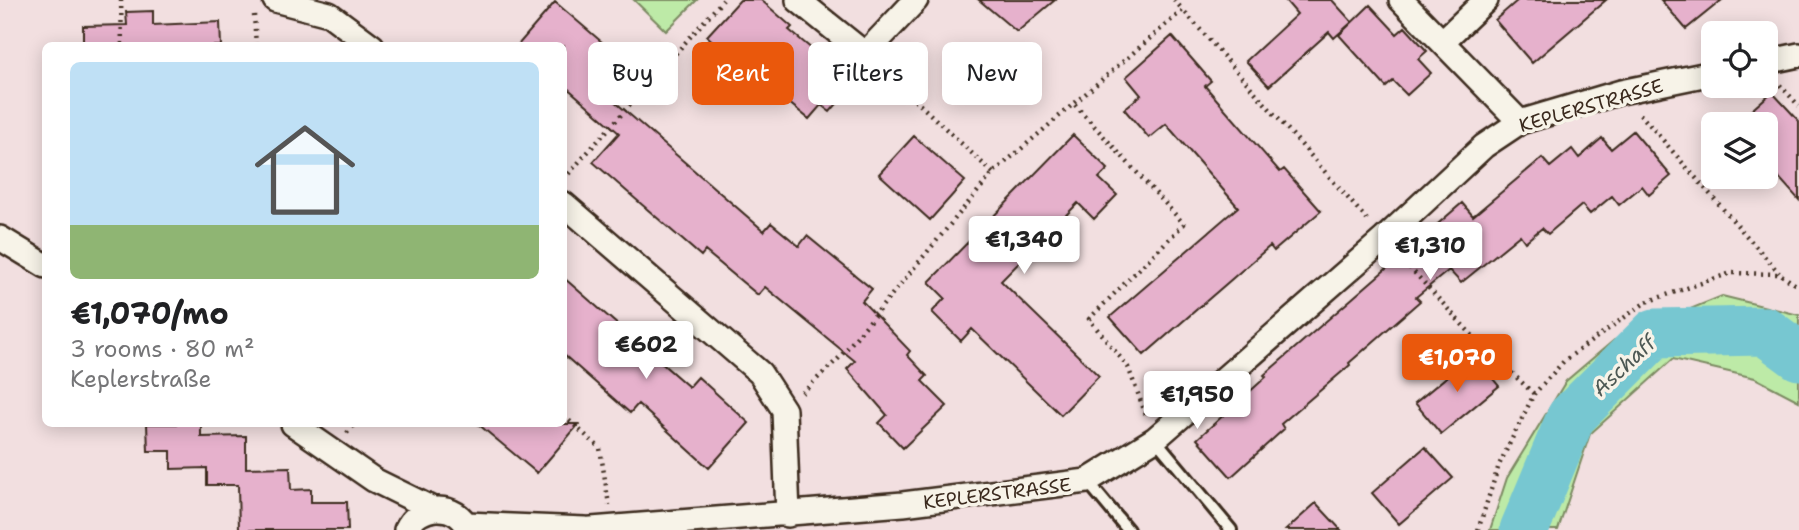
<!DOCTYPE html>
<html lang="en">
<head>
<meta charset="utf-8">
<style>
  body { margin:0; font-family:"Shantell Sans",sans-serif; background:#f2f2f2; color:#202124; height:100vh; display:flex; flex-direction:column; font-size:26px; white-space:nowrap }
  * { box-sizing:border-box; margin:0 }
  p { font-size:23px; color:#757577 }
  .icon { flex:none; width:38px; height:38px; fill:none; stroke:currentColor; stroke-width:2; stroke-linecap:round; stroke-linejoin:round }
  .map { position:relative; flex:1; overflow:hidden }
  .sheet { position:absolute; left:42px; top:42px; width:525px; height:385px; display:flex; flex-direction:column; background:#fff; border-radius:10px; box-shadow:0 4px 18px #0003 }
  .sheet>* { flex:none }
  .top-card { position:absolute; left:588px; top:42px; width:665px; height:63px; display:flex; gap:14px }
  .fabs { position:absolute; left:1701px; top:21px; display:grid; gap:14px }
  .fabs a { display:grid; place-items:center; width:77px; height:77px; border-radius:10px; background:#fff; box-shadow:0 4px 18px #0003; font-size:35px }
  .price { position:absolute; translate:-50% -60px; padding:0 16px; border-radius:7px; background:#fff; color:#222; font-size:23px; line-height:46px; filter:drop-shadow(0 2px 4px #0008) }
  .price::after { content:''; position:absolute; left:50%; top:42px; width:21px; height:16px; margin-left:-10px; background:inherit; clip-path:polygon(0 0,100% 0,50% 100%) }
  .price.on { background:#ea580c; color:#fff }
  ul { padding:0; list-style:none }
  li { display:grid; align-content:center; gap:14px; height:371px; padding:0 28px }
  li span { display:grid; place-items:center; height:217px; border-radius:10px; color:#555 }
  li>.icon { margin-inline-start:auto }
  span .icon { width:126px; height:126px; fill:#fffc; stroke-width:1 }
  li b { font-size:30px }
  .chip { padding:0 24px; border-radius:10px; background:#fff; box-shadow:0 4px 18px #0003; font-size:24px; line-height:63px }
  .chip.on { background:#ea580c; color:#fff }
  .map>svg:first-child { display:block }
  .green { fill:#bdeaa7; stroke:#7c8a62; stroke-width:2 }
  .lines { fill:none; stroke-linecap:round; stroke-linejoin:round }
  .river { stroke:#77c7d1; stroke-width:49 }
  .building { fill:#e6b1cc; stroke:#3b2a1e; stroke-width:2 }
  .service-casing { stroke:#3b2a1e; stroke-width:16 }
  .minor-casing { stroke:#3b2a1e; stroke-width:28 }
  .path { stroke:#3b2a1e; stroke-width:4.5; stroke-dasharray:2 5; stroke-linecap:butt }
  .service { stroke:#f7f3e8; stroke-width:10 }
  .minor { stroke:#f7f3e8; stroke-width:23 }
  .labels { text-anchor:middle; stroke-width:7; stroke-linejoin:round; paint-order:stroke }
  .street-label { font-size:19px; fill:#3b2a1e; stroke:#f7f3e8 }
  .water-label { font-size:21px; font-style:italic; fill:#4d5954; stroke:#f7f3e8 }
</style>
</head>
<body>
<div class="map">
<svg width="1799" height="530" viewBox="0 0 1799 530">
  <rect width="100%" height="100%" fill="#f2dfe0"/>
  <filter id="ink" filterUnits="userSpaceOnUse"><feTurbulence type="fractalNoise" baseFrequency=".0143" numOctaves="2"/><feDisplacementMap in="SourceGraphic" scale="14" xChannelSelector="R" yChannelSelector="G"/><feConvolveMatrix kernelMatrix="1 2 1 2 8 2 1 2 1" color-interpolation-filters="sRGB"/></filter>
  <g filter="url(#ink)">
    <!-- green -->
    <path class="green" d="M634,0H697L666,31Z
      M1722,296L1799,315V401L1755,378L1673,359L1590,434L1558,530H1490L1507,478L1566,381L1614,340Z"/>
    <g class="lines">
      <!-- river -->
      <path class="river" d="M1524,530L1571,417L1655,333L1765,331L1799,356"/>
    </g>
    <!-- building -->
    <path class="building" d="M740,0H761L792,27L789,30L854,84L830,112L821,105L809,119L751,72L749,74L707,36Z
      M979,0H1055L1017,32Z
      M1285,0H1332L1352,22L1334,38L1329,32L1269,86L1246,61L1297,14Z
      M1518,0H1606L1532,63L1495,20Z
      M1661,0H1722L1686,29Z
      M555,2L630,66L606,94L764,231L771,223L799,246L807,236L872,289L862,301L910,351L907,355L927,376L922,381L947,406L903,448L879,423L887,415L847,369L855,361L765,287L758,295L705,251L701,256L593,162L619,133L564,85V46H517Z
      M1370,5L1397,34L1405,27L1427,51L1418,59L1431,73L1407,95L1393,81L1386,87L1339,35Z
      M153,11V25L220,22L221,46H83V26L127,25L126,12Z
      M1172,36L1211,81L1205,86L1280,172L1284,169L1321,211L1274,251L1270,246L1144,355L1110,317L1238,207L1166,124L1149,138L1124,109L1141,95L1126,77Z
      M1772,92L1799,121V200L1766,163V124H1736Z
      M1633,131L1671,176L1649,195L1642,186L1619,205L1612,196L1590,214L1582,205L1548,234L1542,228L1525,242L1520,235L1461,283L1449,270L1416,297L1420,301L1349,363L1350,365L1281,424L1284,429L1231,477L1197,439L1266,377L1264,375L1462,203L1473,216L1542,158L1550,167L1572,149L1579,158L1602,138L1611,149Z
      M1073,135L1108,169L1099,178L1117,195L1094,219L1078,203L1001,281L1099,376L1061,415L972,329L961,341L932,312L945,298L929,282Z
      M914,136L965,181L930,220L879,174Z
      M564,278L689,387L698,377L749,423L709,468L638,404L630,413L564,355Z
      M1473,355L1499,386L1441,434L1415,403Z
      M147,424H201V437L246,436V468L290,467L291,490L311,489V502H347L348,530H239L238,485H207V468L171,469V451H148Z
      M478,424H579L537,473Z
      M1425,447L1453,478L1399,524L1372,493Z
      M1316,503L1341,530H1286Z"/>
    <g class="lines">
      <defs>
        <path id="service" d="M1155,439L1231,530
          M1087,481L1128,530"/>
        <path id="minor" d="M275,0L329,14L372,46
          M798,0L865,54L916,0
          M1401,0L1520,122
          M1442,42L1486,0
          M1766,62L1799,55
          M564,204L760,373L784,410L788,515
          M0,238L46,266
          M293,424L374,480L433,509
          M467,524L585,529
          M406,530C418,503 457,501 469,530
          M579,530L903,504L1087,481L1155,439L1384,239L1484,146L1520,122L1621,92L1713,73"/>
      </defs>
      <!-- service casing -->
      <use href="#service" class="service-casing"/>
      <!-- minor casing -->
      <use href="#minor" class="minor-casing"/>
      <!-- path -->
      <path class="path" d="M121,0L122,46
        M1174,0L1183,10
        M254,15L256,46
        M884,71L993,173
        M1780,85L1799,106
        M1075,105L1184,224L1089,319L1128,367L1146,415
        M1640,114L1779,273
        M564,179L723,0
        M1400,257L1471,334L1534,394
        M802,393L839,358L993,173L1183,10L1369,222
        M564,416L600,448L609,505
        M347,433L355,424
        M1478,530L1499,465L1534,394L1565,360L1646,302L1731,273L1780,274L1799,287"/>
      <!-- service -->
      <use href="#service" class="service"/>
      <!-- minor -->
      <use href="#minor" class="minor"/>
    </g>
  </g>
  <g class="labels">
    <!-- street labels -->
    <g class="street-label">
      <text transform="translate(1591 105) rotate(-16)" y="7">KEPLERSTRASSE</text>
      <text transform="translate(997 493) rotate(-7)" y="7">KEPLERSTRASSE</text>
    </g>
    <!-- water labels -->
    <g class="water-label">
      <text transform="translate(1624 366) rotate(-43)" y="7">Aschaff</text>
    </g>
  </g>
</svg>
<div class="fabs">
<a><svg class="icon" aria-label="locate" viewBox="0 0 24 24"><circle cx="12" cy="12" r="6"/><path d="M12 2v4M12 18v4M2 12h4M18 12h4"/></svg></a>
<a><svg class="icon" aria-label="layers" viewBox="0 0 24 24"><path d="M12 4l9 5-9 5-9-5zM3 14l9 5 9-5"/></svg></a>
</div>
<b class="price" style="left:1024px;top:276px">€1,340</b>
<b class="price" style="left:1430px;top:282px">€1,310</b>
<b class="price" style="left:646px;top:381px">€602</b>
<b class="price on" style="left:1457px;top:394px">€1,070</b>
<b class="price" style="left:1197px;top:431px">€1,950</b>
<div class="top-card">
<a class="chip">Buy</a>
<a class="chip on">Rent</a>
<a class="chip">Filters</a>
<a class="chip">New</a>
</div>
<section class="sheet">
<ul>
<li><span style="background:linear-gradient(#bfe0f5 75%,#8fb573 0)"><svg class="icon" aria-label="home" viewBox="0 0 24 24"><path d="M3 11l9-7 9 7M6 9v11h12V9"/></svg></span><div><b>€1,070/mo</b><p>3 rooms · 80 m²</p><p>Keplerstraße</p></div></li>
</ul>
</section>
</div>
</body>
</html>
